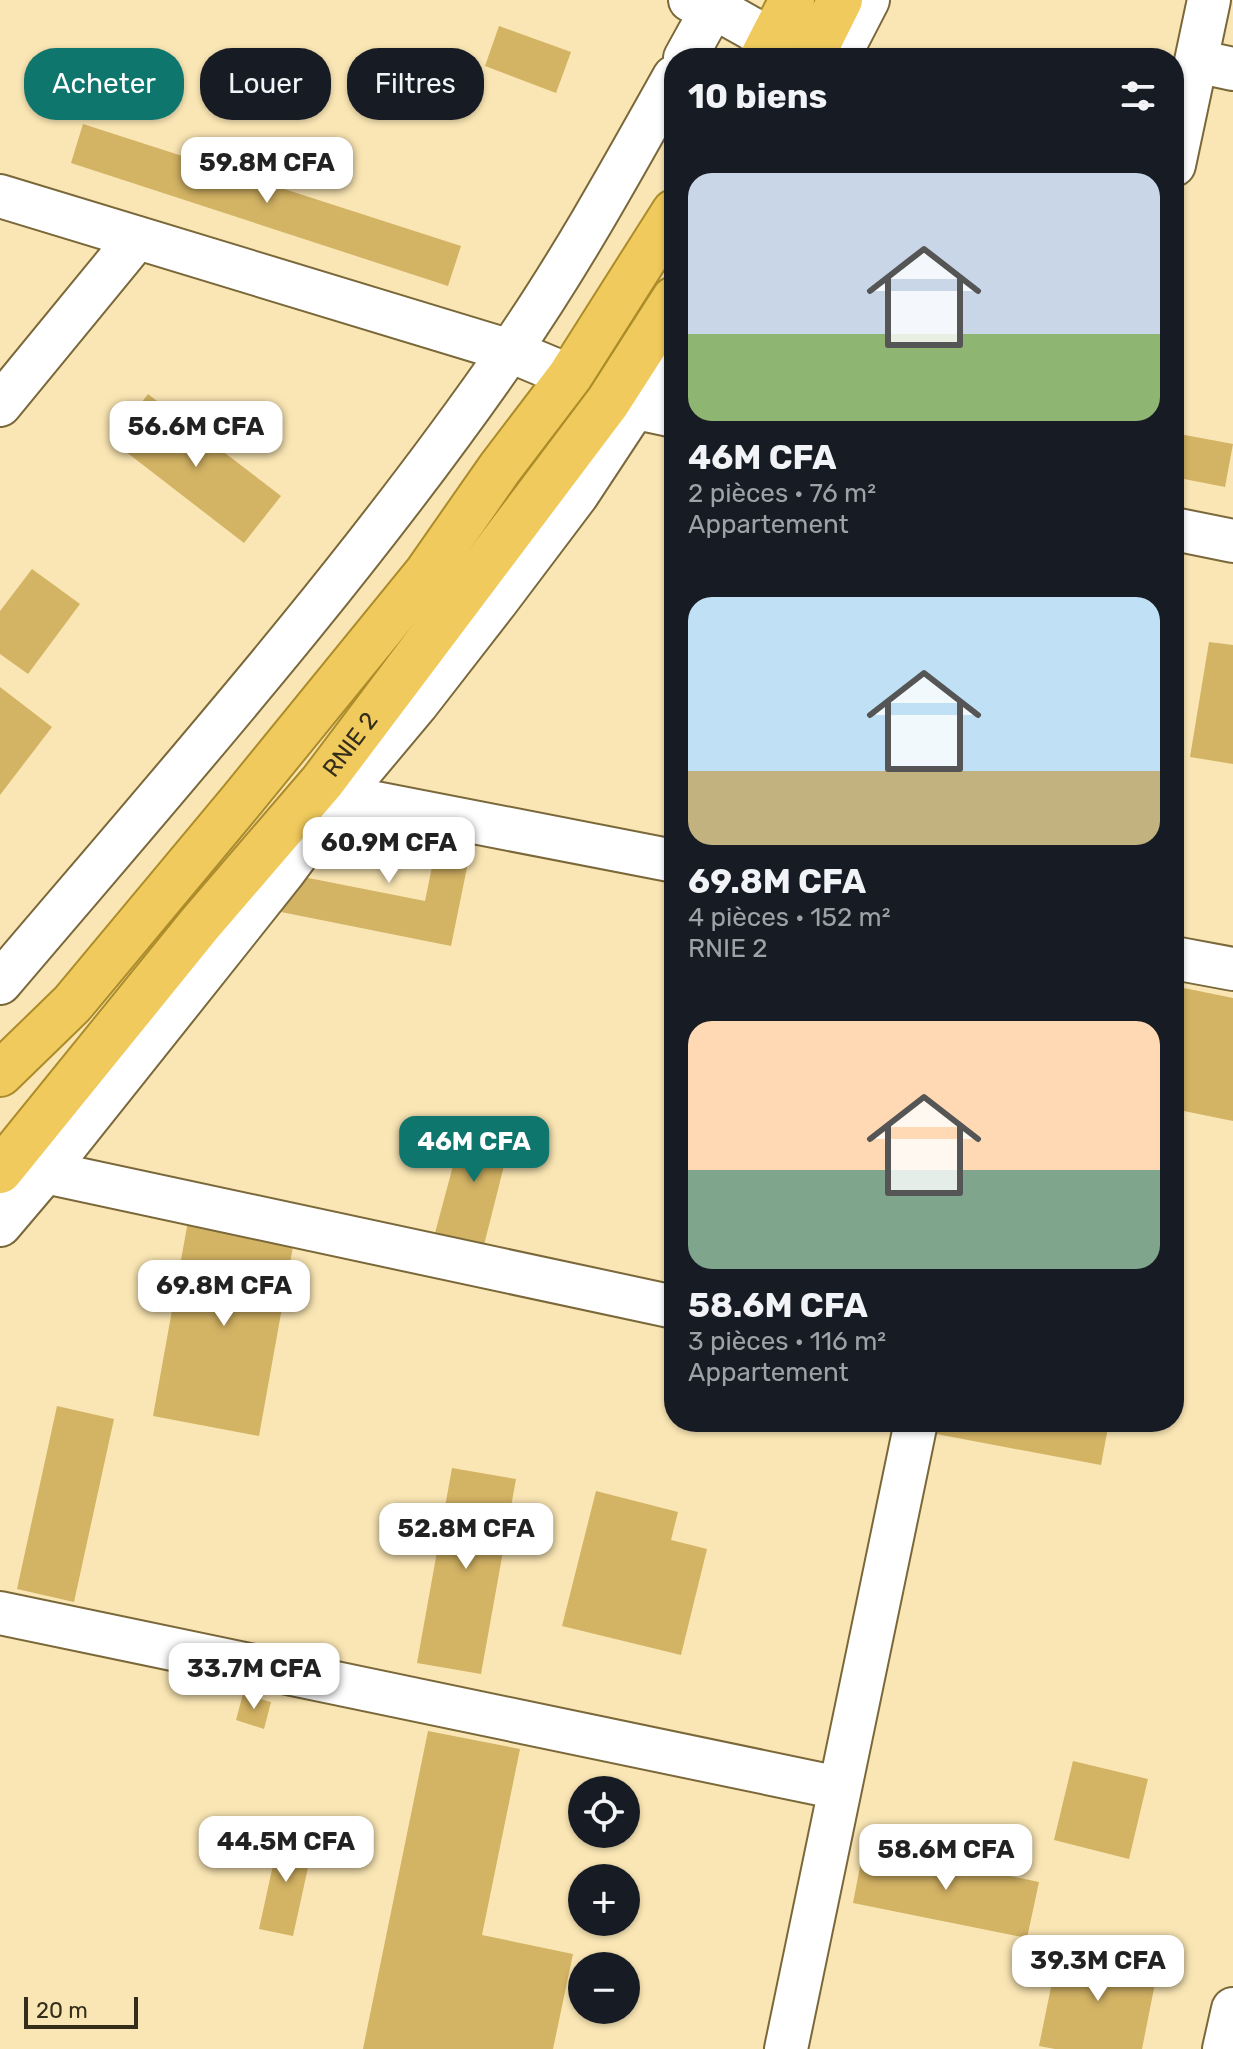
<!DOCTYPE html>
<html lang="fr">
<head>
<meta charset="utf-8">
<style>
  body { margin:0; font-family:Rubik,sans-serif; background:#20242c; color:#f1f3f6; height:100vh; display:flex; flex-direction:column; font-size:30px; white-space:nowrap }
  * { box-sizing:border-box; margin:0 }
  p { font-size:26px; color:#9ea1a6 }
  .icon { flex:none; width:44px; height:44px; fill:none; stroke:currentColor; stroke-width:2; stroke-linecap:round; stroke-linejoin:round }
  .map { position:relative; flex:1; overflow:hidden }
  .sheet { position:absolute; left:664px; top:48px; width:520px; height:1384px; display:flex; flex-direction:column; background:#171b24; border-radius:32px; box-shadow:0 2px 6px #0004 }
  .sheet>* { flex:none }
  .banner { position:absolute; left:24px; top:48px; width:520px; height:72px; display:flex; gap:16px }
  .tools { position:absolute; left:568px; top:1776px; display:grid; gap:16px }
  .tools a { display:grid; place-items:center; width:72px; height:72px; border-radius:50%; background:#171b24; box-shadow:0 2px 6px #0004; font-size:40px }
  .scale { position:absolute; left:24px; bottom:20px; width:114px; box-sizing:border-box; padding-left:8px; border:4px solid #342d19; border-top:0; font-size:22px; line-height:28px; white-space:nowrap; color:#342d19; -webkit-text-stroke:6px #fae6b4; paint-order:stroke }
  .price { position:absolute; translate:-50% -68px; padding:0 18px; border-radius:16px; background:#fff; color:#222; font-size:26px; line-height:52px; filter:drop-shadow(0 2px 4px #0008) }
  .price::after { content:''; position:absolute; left:50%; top:48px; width:24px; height:18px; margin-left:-12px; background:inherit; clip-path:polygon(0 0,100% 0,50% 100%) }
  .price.current { background:#0f766e; color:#fff }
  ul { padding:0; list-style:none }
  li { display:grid; align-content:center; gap:16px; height:424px; padding:0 24px }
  li span { display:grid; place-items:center; height:248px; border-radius:24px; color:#555 }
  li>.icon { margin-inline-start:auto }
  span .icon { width:144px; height:144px; fill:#fffc; stroke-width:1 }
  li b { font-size:34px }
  h2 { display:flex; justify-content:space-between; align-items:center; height:96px; padding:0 24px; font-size:34px }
  .tag { padding:0 28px; border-radius:32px; background:#171b24; box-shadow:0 2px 6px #0004; font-size:28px; line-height:72px }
  .tag.current { background:#0f766e; color:#fff }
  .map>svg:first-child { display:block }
  .building { fill:#d3b364 }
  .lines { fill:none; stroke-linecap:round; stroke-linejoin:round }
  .minor-casing { stroke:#7a683a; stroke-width:46 }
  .trunk-casing { stroke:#ac8b2a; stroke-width:48 }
  .minor { stroke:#fff; stroke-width:42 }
  .trunk { stroke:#f0ca5c; stroke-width:44 }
  .labels { text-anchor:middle; stroke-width:6; stroke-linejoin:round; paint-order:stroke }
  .street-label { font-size:24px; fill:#342d19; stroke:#fae6b4 }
</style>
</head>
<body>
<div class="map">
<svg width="1233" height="2049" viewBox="0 0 1233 2049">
  <rect width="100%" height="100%" fill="#fae6b4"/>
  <!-- building -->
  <path class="building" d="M499,26L571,52L556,93L485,66Z
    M83,124L461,246L448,286L71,163Z
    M148,394L281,496L244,543L112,441Z
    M1174,433L1233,444L1225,487L1174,477Z
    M32,569L80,604L28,674L0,654V611Z
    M1209,642L1233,645V764L1190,757Z
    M0,687L52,727L0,795Z
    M351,814L473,838L451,946L276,911L283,873L425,901L433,862L345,844Z
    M1174,986L1233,998V1121L1174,1109Z
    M465,1121L512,1134L484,1245L435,1233Z
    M188,1221L294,1241L259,1436L153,1416Z
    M57,1406L114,1419L74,1602L17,1589Z
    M934,1422H1109L1101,1465L931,1433Z
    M452,1468L516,1479L481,1674L417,1663Z
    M596,1491L678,1512L671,1540L707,1549L681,1655L562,1626Z
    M243,1694L271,1702L264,1729L236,1720Z
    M428,1731L520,1749L482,1935L573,1954L553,2049H363Z
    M1073,1761L1148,1779L1129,1859L1054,1840Z
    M280,1833L314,1840L293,1936L259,1929Z
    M864,1846L1039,1882L1027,1938L853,1903Z
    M1059,1948L1158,1968L1142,2049H1055L1039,2046Z"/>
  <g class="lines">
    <defs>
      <path id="minor" d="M690,0L713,7L772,40
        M685,58L717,0
        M838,58L868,0
        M1196,61L1233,69
        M1174,165L1209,0
        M0,196L510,351L570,376
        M609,402L674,416
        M0,405L137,238
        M1174,529L1233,541
        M322,782L340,796L674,861
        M1174,958L1233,969
        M0,983C175,777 355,574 509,352C570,264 622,170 674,77
        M22,1167L674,1307
        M0,1225L45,1172L283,873L340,796L417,704L497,601L577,495L635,407L674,343
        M0,1613L839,1788
        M786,2049L916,1422
        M1224,2049L1233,2009"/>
      <g id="trunk">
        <path d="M762,58L792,0"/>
        <path d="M811,58L840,0"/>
        <path d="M0,1074L72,1004L242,800L426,574L500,468L570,376L674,212"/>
        <path id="s1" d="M0,1171L200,924L322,782L608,402L674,299"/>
      </g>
    </defs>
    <!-- minor casing -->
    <use href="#minor" class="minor-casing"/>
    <!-- trunk casing -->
    <use href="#trunk" class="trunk-casing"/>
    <!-- minor -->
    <use href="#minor" class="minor"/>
    <!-- trunk -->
    <use href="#trunk" class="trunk"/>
  </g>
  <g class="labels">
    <!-- street labels -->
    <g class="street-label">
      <text dy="8" stroke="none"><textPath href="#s1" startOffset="552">RNIE 2</textPath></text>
    </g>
  </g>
</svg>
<div class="tools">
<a><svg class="icon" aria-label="locate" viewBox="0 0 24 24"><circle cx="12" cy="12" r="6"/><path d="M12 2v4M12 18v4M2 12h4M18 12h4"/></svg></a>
<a>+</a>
<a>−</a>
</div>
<div class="scale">20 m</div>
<b class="price" style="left:267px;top:205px">59.8M CFA</b>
<b class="price" style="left:196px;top:469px">56.6M CFA</b>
<b class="price" style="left:389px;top:885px">60.9M CFA</b>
<b class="price current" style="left:474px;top:1184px">46M CFA</b>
<b class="price" style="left:224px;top:1328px">69.8M CFA</b>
<b class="price" style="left:466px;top:1571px">52.8M CFA</b>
<b class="price" style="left:254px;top:1711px">33.7M CFA</b>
<b class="price" style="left:286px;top:1884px">44.5M CFA</b>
<b class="price" style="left:946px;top:1892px">58.6M CFA</b>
<b class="price" style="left:1098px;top:2003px">39.3M CFA</b>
<div class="banner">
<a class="tag current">Acheter</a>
<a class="tag">Louer</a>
<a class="tag">Filtres</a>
</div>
<section class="sheet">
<h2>10 biens<svg class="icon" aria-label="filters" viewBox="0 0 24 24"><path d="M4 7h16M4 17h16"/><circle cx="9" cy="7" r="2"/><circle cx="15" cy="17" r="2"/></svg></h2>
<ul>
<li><span style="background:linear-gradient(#c9d6e8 65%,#8fb573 0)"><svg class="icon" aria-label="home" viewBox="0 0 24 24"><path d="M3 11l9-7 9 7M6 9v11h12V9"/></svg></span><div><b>46M CFA</b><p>2 pièces · 76 m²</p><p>Appartement</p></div></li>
<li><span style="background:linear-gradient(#bfe0f5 70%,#c2b280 0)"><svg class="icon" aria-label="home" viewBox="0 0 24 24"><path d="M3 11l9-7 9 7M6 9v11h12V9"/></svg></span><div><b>69.8M CFA</b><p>4 pièces · 152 m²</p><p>RNIE 2</p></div></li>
<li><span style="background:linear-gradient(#ffd9b3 60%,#7fa58c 0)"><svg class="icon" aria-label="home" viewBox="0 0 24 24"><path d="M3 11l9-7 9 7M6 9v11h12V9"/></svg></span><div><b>58.6M CFA</b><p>3 pièces · 116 m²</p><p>Appartement</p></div></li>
</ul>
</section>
</div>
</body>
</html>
